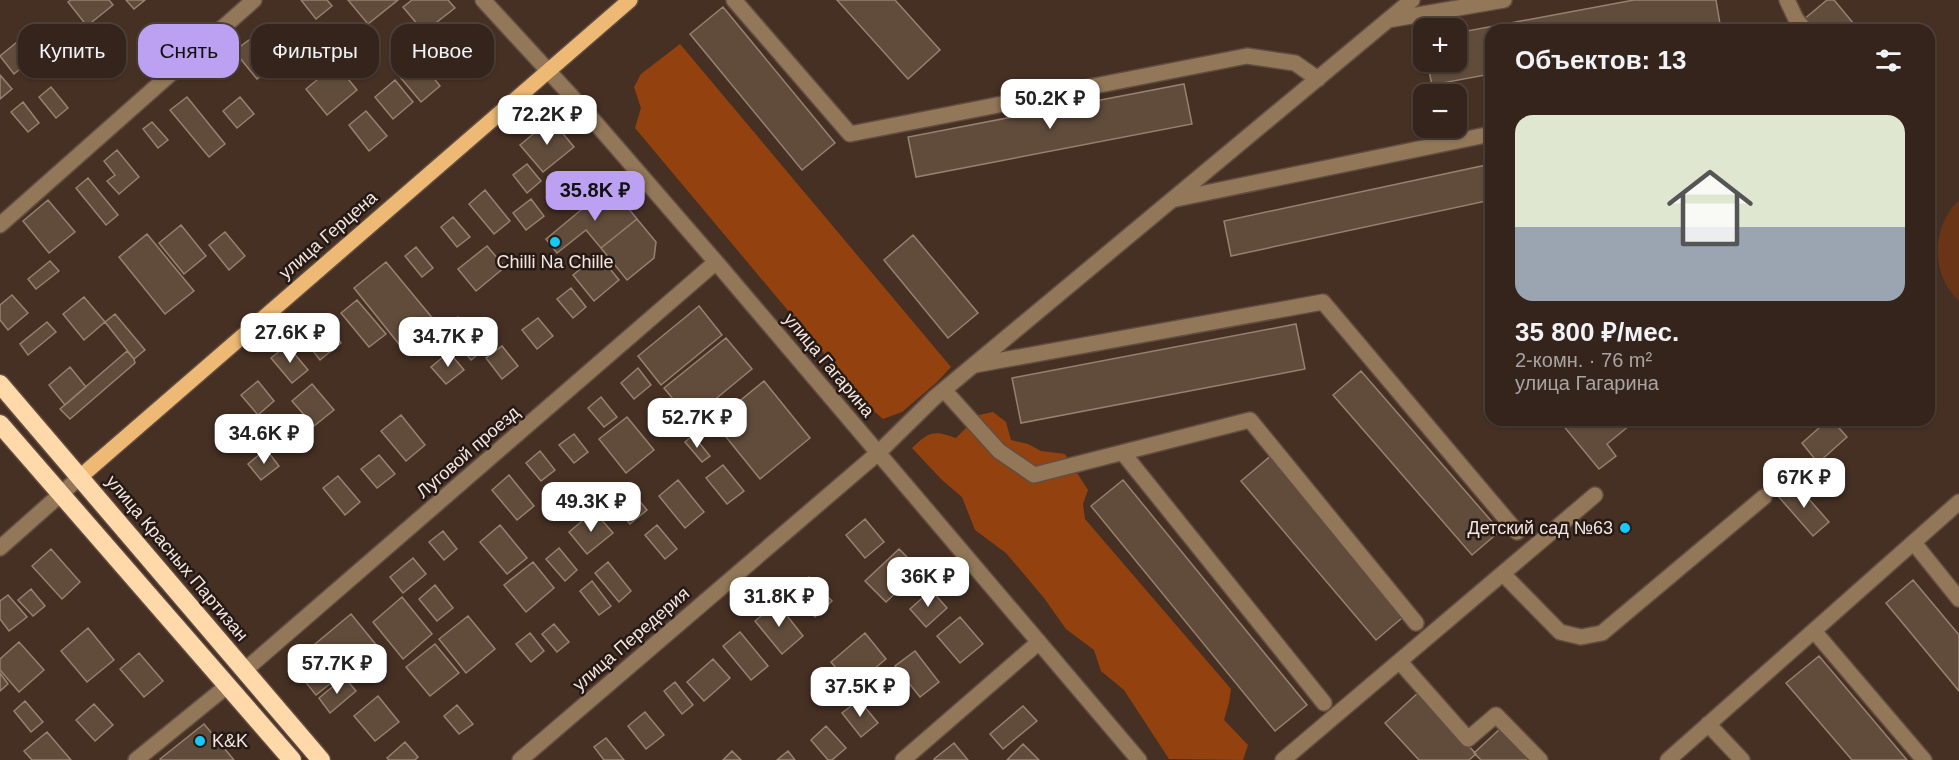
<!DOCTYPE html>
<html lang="ru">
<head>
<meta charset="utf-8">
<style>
  body { margin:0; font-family:Helvetica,sans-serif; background:#3f3028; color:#f1f3f6; height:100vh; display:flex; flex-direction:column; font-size:22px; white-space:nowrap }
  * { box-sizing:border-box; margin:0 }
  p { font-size:20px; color:#a9a4a3 }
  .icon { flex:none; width:33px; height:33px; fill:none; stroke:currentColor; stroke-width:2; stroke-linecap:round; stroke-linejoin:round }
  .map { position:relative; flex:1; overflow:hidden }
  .sheet { position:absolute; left:1485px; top:24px; width:450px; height:402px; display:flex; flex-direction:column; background:#34241b; border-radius:18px; box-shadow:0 2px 4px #0004,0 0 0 2px #4e413a }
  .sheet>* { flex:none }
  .hud { position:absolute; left:18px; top:24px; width:570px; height:54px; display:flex; gap:12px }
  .controls { position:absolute; left:1413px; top:18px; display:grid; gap:12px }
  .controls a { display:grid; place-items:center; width:54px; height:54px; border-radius:12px; background:#34241b; box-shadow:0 2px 4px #0004,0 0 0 2px #4e413a; font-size:30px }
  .price { position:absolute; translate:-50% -51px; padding:0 14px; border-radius:12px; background:#fff; color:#222; font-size:20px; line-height:39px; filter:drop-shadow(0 2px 3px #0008) }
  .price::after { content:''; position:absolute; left:50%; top:36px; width:18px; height:14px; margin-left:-9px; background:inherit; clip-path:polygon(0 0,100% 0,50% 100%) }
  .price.current { background:#bca0f2; color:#111 }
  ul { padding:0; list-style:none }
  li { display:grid; align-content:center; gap:12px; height:318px; padding:0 30px }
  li+li { border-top:2px solid #4e413a }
  li span { display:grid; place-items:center; height:186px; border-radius:18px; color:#555 }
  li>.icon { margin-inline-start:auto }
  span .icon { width:108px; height:108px; fill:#fffc; stroke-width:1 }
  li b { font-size:26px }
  h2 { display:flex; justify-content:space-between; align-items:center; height:72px; padding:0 30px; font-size:26px }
  .chip { padding:0 21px; border-radius:18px; background:#34241b; box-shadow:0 2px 4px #0004,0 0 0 2px #4e413a; font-size:21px; line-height:54px }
  .chip.current { background:#bca0f2; color:#111 }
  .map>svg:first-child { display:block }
  .green { fill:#6a3416 }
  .forest { fill:#93420f }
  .building { fill:#614c3b; stroke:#97806e; stroke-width:1.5 }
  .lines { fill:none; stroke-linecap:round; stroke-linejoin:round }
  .minor-casing { stroke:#624d42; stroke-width:18 }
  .major-casing { stroke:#624d42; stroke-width:18 }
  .highway-casing { stroke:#624d42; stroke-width:21 }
  .minor { stroke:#927858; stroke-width:15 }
  .major { stroke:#eeb975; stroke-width:15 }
  .highway { stroke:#ffd9aa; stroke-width:18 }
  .poi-dot { fill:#15cafb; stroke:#251a15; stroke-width:2 }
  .labels { text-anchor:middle; stroke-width:5; stroke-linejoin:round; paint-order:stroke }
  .street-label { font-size:18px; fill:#f5e5de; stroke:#251a15 }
  .poi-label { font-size:18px; fill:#f5e5de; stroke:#251a15 }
</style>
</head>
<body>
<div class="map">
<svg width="1959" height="760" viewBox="0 0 1959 760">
  <rect width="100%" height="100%" fill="#463024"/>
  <!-- green -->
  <path class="green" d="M1959,200V301C1930,274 1931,227 1959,200Z"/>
  <!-- forest -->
  <path class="forest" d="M680,44L951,367L937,382L902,412L883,419L868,406L635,128L641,108L634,87L641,74Z
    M993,412L1006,422L1011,440L1028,444L1041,451L1065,454L1088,490L1083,504L1085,519L1231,689L1229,702L1224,720L1248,745L1243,760L1169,759L1124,690L1101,671L1094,650L1066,629L1044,598L1006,553L975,530L962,497L941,479L912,448C930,431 933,430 956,438L979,415Z"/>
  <!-- building -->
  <path class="building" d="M71,0H109L113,5L87,26L68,2Z
    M126,0H145L134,9Z
    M301,0H327L332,6L316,19Z
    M348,0H398L368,24Z
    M412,0H448L455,8L424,32L403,7Z
    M837,0H895L940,50L908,79Z
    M1634,0H1716L1721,30H1491V74L1432,85L1427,62H1456V33Z
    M1827,0H1834L1859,30H1812L1803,20Z
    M723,7L835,143L802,170L690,34Z
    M454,25L476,52L451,73L429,45Z
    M305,29L328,57L301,79L278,51Z
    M22,38L36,56L14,74L0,56Z
    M249,40L272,68L257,79L234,51Z
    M85,46L104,68L91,78L73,56Z
    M415,55L440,86L421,102L395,71Z
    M336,64L357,90L327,115L306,89Z
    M0,75L12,89L0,99Z
    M395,80L413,102L393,119L375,97Z
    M1184,84L1192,124L916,177L908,137Z
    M51,87L68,108L56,118L39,97Z
    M187,97L225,144L209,157L170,110Z
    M240,97L254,114L237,128L223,111Z
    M23,102L39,123L28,132L11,112Z
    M366,111L387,136L369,151L349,125Z
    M551,119L574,147L543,172L520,145Z
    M152,122L168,140L158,148L143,129Z
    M117,150L139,177L119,194L107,181L115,175L104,161Z
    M527,164L541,181L527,193L513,175Z
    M1491,164V200L1231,256L1224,221Z
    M570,173L582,187L559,207L547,192Z
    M88,178L118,215L106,225L76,188Z
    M610,186L637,219L601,248L586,230L557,253L546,239Z
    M485,190L510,221L494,234L469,204Z
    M531,199L544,216L526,230L513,213Z
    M48,200L75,232L49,253L23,221Z
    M453,217L470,237L457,247L441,227Z
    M637,219L656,242L654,258L627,280L601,248Z
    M181,225L206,256L184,274L159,243Z
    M225,232L245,256L229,270L209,245Z
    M147,234L194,291L165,314L119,257Z
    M913,235L978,313L948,338L884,260Z
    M487,246L505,267L476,291L458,269Z
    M416,247L433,268L422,277L405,256Z
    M598,254L619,280L594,301L573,275Z
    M50,261L59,271L36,289L28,279Z
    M386,262L439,326L406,353L354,288Z
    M571,288L586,307L573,318L557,299Z
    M12,295L28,313L8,330L0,320V305Z
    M84,297L105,322L84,340L63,314Z
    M357,300L386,334L369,347L341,313Z
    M699,306L722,335L661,385L638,356Z
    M115,314L145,350L134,359L105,322Z
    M458,317L485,349L471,360L445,328Z
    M538,318L553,336L537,349L522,330Z
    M47,322L56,332L28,355L20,344Z
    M1296,324L1305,369L1021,423L1012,378Z
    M326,325L341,343L320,360L305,341Z
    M726,338L752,369L690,420L664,388Z
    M287,345L308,370L292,383L271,358Z
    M502,346L518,366L502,379L486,358Z
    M127,351L134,359L135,363L70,419L60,409Z
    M449,352L464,370L446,384L431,367Z
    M70,367L86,387L65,405L49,385Z
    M638,368L651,385L634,399L621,383Z
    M1361,371L1500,531L1472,555L1333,395Z
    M258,381L274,401L258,415L241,395Z
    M764,381L810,438L760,479L714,422Z
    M312,384L334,410L314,426L292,401Z
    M601,397L617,417L604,427L588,408Z
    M401,415L425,445L406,461L381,431Z
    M627,417L654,450L626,473L599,439Z
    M1565,420H1636L1607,444L1616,456L1599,469L1561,423Z
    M1828,420H1832L1847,437L1818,463L1802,443Z
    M574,434L588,452L574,463L559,445Z
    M693,435L710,456L702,462L685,442Z
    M266,449L279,466L261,480L248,464Z
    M540,451L555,470L541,481L526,463Z
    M1273,454L1408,613L1376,640L1241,481Z
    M379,455L395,474L377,488L361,469Z
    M723,465L744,491L727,504L706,478Z
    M509,475L534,506L517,520L492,490Z
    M338,476L360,502L345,515L323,488Z
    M678,480L704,512L685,528L659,496Z
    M1123,480L1307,705L1275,731L1091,506Z
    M1794,482L1829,522L1813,536L1778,496Z
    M628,487L647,510L630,524L611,501Z
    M594,511L613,533L587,554L569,532Z
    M865,519L884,542L865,558L846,535Z
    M500,525L527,558L507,574L480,542Z
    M657,525L677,549L665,559L645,535Z
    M443,531L457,549L444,560L429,542Z
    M559,548L577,570L565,581L546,559Z
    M51,549L80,582L62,599L32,566Z
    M899,549L920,570L886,602L865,581Z
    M413,558L426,574L403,593L390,577Z
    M533,562L554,588L526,612L504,585Z
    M608,562L631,591L619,602L595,573Z
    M809,577L832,601L815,617L793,593Z
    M1913,580L1959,635V691L1886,603Z
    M592,581L611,606L599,615L580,591Z
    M435,585L453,608L437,621L419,599Z
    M31,589L45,606L33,616L18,600Z
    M931,590L947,608L926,627L910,609Z
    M8,595L27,617L9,631L0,619V601Z
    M402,597L432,634L403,659L373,622Z
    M777,603L803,636L782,654L755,621Z
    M351,614L377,646L316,695L291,664Z
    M468,616L495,649L466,673L439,639Z
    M960,617L983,644L960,663L937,636Z
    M554,624L569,642L557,652L542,634Z
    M88,628L114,660L87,682L61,651Z
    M740,632L768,666L751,680L723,646Z
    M530,633L544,651L531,662L516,644Z
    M865,633L886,659L852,687L831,662Z
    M19,642L44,670L19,692L0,670V659Z
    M435,644L459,673L430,696L406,667Z
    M915,651L939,682L920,697L895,666Z
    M139,653L163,681L144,697L120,669Z
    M1819,656L1907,760H1852L1786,683Z
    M713,659L730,678L704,701L687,682Z
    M0,673L8,684L0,691Z
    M344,677L356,691L330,713L319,698Z
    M675,682L693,705L682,714L664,691Z
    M1419,692L1476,754L1469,760H1419L1385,723Z
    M378,696L399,722L375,741L354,716Z
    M859,700L878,723L861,737L842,713Z
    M25,701L43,722L31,732L14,711Z
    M94,704L113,725L95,741L76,720Z
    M457,705L473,724L459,734L444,716Z
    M1023,706L1037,721L1003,749L990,734Z
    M645,712L664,735L646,749L628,726Z
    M204,724L234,760H161L160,759Z
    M826,726L846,748L832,760H828L811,740Z
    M1502,727L1532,760H1481L1474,753Z
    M47,732L71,760H32L24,751Z
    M606,738L624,760H604L594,747Z
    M405,742L418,757L415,760H389L387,758Z
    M954,743L968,760H934V759Z
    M1023,744L1039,760H1007Z
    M732,751L741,760H723Z
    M788,751L795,760H777Z"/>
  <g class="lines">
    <defs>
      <path id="minor" d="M483,0L587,113L716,262L1139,760
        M734,0L850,134L1247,56L1295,63L1318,79
        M1787,0L1796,19L1805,30
        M1388,20L1504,0
        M1176,199L1491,134
        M0,225L254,0
        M975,365L1323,302L1517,532
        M944,390L999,451L1034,475L1250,420L1416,623
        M1123,453L1324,703
        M1914,543L1959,599
        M0,548L80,477
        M1503,574L1560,632L1581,637L1602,633L1764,497
        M1814,631L1924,760
        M1400,662L1468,739L1496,715L1540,760
        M245,670L716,262
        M1708,724L1742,760
        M136,760L227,686
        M520,760L878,453L934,398L1412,0
        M903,760L1039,642
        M1283,760L1595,495
        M1668,760L1959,502"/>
      <path id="major" d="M80,477L630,0"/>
      <path id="highway" d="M0,384L321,760
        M0,424L292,760"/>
    </defs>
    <!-- minor casing -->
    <use href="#minor" class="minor-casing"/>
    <!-- major casing -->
    <use href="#major" class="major-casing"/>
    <!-- highway casing -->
    <use href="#highway" class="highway-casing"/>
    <!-- minor -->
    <use href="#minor" class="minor"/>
    <!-- major -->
    <use href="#major" class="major"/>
    <!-- highway -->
    <use href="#highway" class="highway"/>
  </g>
  <!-- markers -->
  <g class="poi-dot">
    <circle cx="555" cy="242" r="6"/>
    <circle cx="1625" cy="528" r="6"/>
    <circle cx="200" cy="741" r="6"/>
  </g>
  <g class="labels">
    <!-- street labels -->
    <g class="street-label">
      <text transform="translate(328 235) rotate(-41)" y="6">улица Герцена</text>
      <text transform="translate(829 365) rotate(50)" y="6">улица Гагарина</text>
      <text transform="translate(468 452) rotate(-41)" y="6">Луговой проезд</text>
      <text transform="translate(177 558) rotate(50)" y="6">улица Красных Партизан</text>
      <text transform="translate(631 639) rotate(-41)" y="6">улица Передерия</text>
    </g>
    <!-- poi labels -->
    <g class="poi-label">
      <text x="555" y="268">Chilli Na Chille</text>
      <text x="1613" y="534" text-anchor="end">Детский сад №63</text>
      <text x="212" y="747" text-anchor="start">K&amp;K</text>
    </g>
  </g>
</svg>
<div class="controls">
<a>+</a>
<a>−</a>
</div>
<b class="price" style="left:1050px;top:130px">50.2K ₽</b>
<b class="price" style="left:547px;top:146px">72.2K ₽</b>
<b class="price current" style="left:595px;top:222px">35.8K ₽</b>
<b class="price" style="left:290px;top:364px">27.6K ₽</b>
<b class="price" style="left:448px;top:368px">34.7K ₽</b>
<b class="price" style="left:697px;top:449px">52.7K ₽</b>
<b class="price" style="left:264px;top:465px">34.6K ₽</b>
<b class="price" style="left:1804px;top:509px">67K ₽</b>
<b class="price" style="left:591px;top:533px">49.3K ₽</b>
<b class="price" style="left:928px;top:608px">36K ₽</b>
<b class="price" style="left:779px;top:628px">31.8K ₽</b>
<b class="price" style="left:337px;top:695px">57.7K ₽</b>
<b class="price" style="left:860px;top:718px">37.5K ₽</b>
<div class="hud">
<a class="chip">Купить</a>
<a class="chip current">Снять</a>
<a class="chip">Фильтры</a>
<a class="chip">Новое</a>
</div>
<section class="sheet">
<h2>Объектов: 13<svg class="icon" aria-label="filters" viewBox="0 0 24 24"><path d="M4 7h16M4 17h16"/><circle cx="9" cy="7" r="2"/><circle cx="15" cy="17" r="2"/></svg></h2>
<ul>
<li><span style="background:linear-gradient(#dfe7d0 60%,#9aa5b1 0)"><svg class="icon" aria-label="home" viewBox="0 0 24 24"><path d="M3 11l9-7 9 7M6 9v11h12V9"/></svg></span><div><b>35 800 ₽/мес.</b><p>2-комн. · 76 m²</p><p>улица Гагарина</p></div></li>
</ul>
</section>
</div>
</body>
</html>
